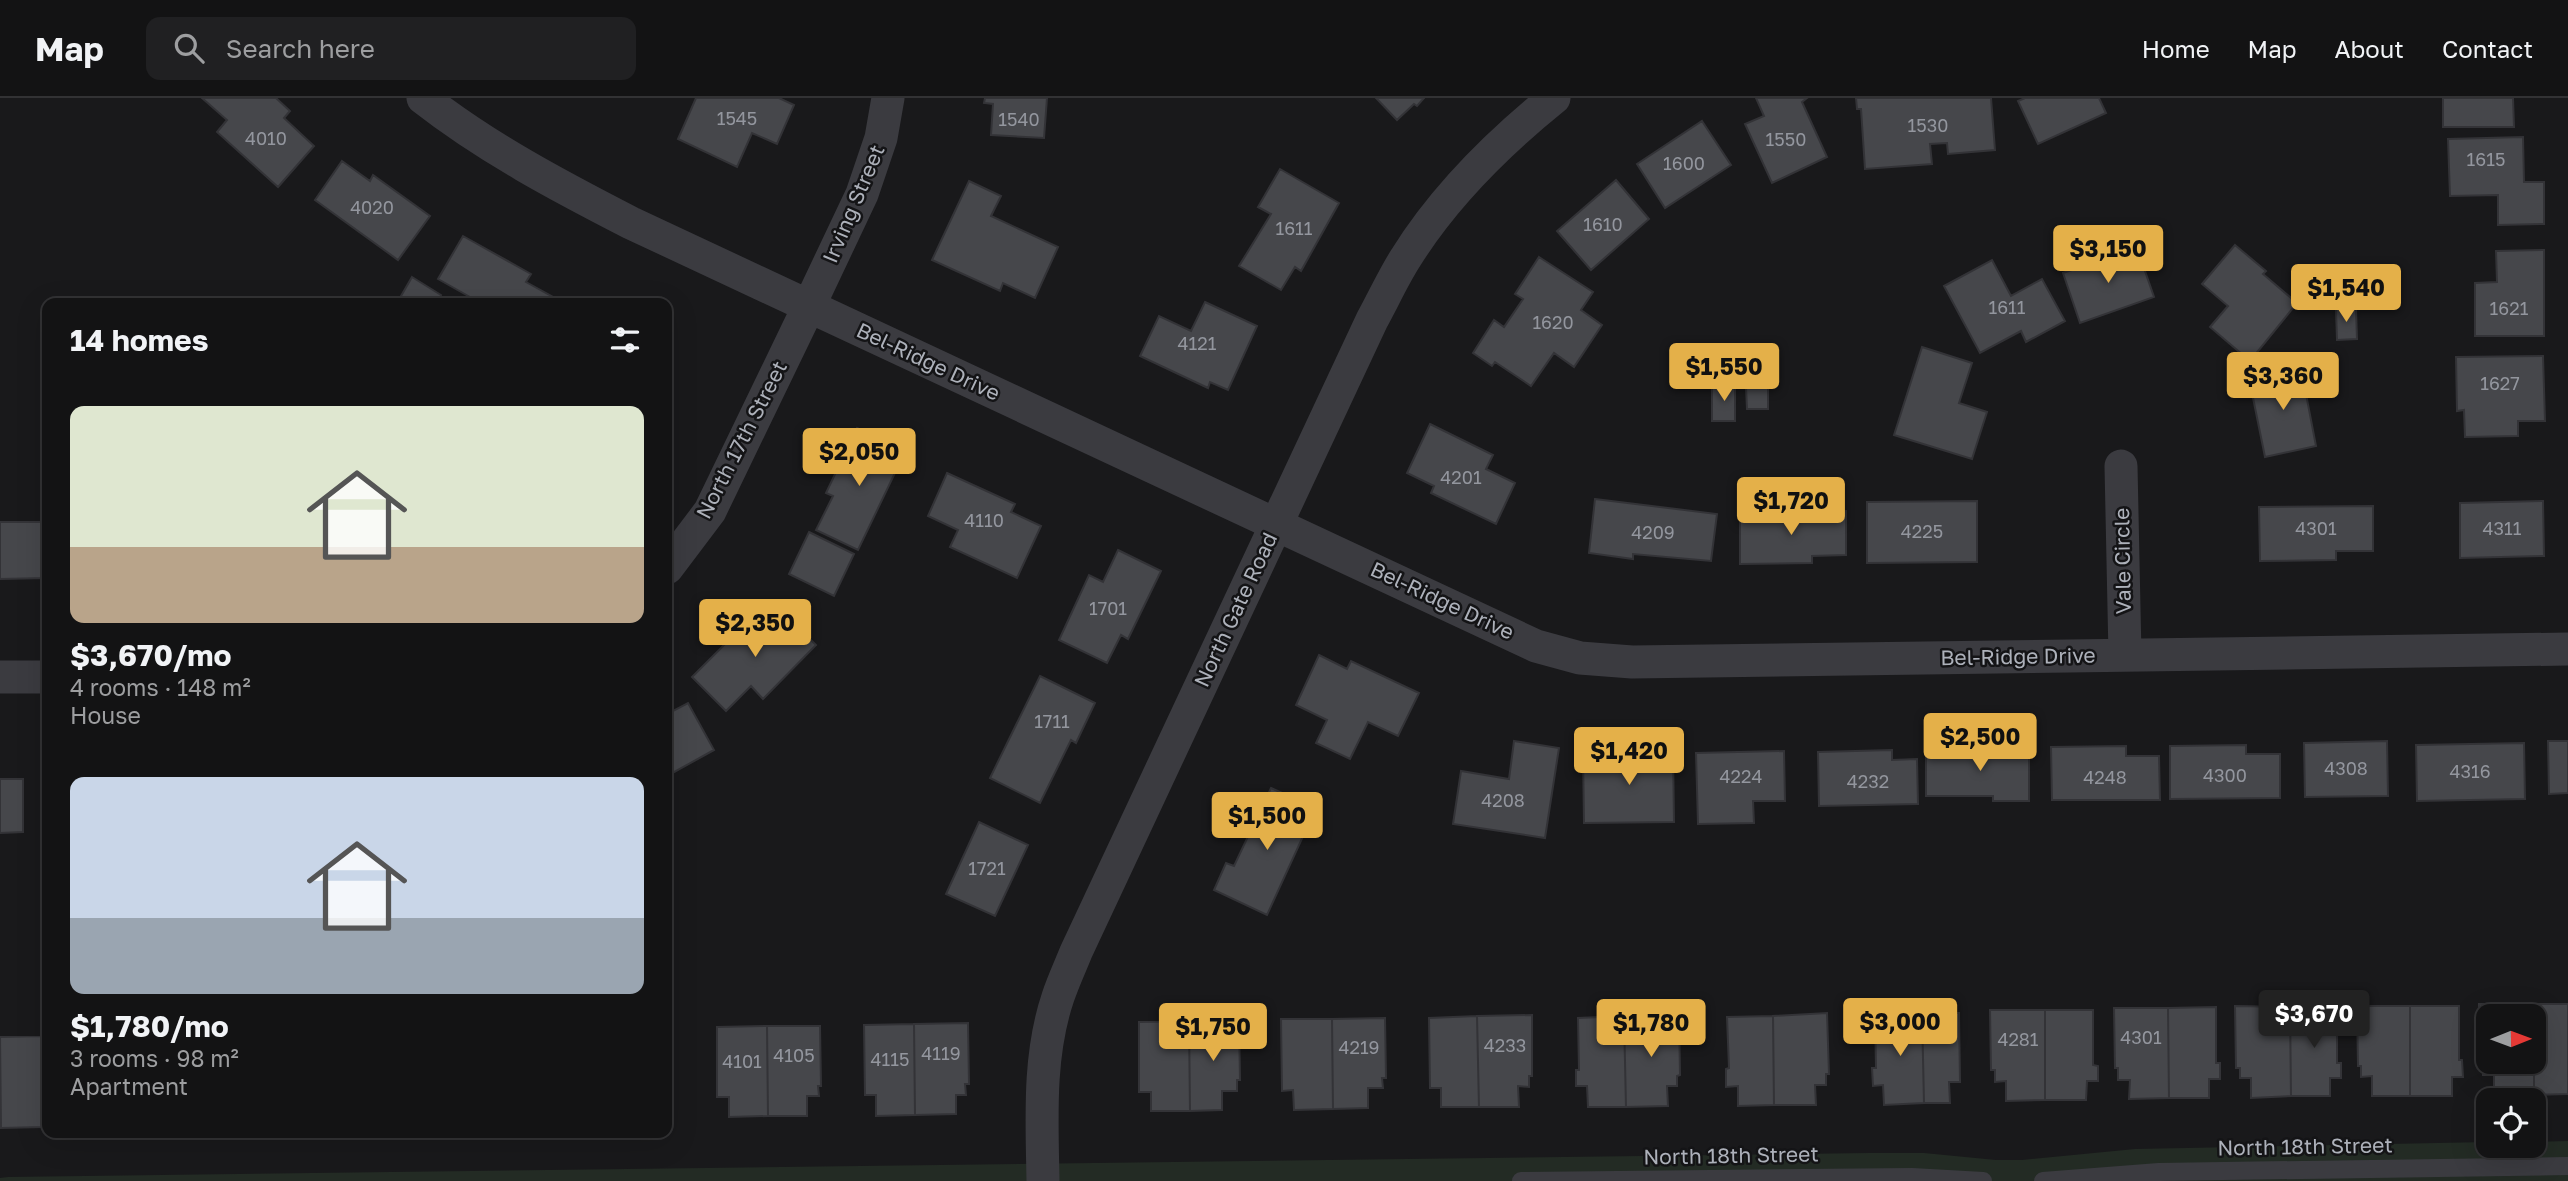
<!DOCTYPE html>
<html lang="en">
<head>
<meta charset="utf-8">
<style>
  body { margin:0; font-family:"Golos Text",sans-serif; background:#202022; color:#f1f3f6; height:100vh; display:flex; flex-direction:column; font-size:26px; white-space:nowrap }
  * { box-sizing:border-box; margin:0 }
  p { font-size:23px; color:#9d9ea0 }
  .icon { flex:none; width:38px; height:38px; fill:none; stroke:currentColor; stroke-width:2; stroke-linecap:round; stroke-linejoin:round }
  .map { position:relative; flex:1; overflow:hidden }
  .side { position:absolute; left:42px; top:200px; width:630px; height:840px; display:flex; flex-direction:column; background:#131314; border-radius:14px; box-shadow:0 7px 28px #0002,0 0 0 2px #323234 }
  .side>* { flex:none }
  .needle { width:46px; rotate:89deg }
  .fabs { position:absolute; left:2476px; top:906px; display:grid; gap:14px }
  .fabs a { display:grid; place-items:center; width:70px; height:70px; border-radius:14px; background:#131314; box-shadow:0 7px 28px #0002,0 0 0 2px #323234; font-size:35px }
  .price { position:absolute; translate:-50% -60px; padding:0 16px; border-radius:7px; background:#e4b049; color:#111; font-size:23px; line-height:46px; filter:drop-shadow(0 2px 4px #0008) }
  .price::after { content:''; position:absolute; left:50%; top:42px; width:21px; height:16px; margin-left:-10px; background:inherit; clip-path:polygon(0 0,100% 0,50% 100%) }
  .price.selected { background:#222; color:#fff }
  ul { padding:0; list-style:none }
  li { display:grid; align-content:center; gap:14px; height:371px; padding:0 28px }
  li span { display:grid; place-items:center; height:217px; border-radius:14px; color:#555 }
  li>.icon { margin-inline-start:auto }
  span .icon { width:126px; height:126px; fill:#fffc; stroke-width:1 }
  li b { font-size:30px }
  h2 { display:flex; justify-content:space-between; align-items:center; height:84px; padding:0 28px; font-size:30px }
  header { display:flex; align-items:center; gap:42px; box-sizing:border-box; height:98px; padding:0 35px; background:#131314; border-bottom:2px solid #323234 }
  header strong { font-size:33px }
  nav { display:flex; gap:38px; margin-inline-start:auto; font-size:24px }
  .search { width:490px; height:63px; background:#202022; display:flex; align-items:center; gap:18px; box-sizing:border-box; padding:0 24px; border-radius:14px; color:#9d9ea0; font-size:26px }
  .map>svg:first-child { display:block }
  .green { fill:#232b24 }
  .building { fill:#46474b; stroke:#333337; stroke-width:2 }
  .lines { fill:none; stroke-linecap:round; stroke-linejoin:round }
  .service { stroke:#3b3b40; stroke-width:18 }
  .minor { stroke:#3b3b40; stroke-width:33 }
  .labels { text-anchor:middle; stroke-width:5; stroke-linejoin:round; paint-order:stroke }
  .number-label { font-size:18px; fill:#93969e }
  .street-label { font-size:21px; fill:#adb1ba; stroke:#141416 }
</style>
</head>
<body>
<header>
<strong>Map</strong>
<div class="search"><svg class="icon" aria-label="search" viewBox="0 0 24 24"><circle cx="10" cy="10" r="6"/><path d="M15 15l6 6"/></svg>Search here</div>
<nav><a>Home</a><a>Map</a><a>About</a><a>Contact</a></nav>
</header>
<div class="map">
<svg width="2568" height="1083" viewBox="0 0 2568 1083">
  <rect width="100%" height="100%" fill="#19191b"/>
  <!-- green -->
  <path class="green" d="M2568,1043V1083H0V1080L8,1079L1868,1055H1924L1996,1062H2022L2135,1051L2488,1044V1048H2534V1044Z"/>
  <!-- building -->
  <path class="building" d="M202,0H276L290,13L284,20L314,48L278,89L217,34L227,22Z
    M696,0H779L794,7L777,46L752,35L737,69L678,41Z
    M985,0H1047L1044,40L991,37L993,6L984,5Z
    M1376,0H1424L1417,8L1414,6L1397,22Z
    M1756,0H1807L1802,4L1827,59L1772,85L1745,26L1764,18Z
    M1856,0H1991L1995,52L1948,56L1947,45L1930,46L1932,66L1865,71L1861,11H1857Z
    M2025,0H2099L2106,15L2038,46L2018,3Z
    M2443,0H2513L2514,29H2443Z
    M1702,23L1731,67L1665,110L1637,66Z
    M2523,39L2524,84H2544V126L2498,127V97L2450,98L2448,41Z
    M342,63L370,83L373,77L430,118L398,162L315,102Z
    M1280,71L1339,105L1301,173L1295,169L1281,192L1239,168L1271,116L1258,109Z
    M1616,82L1649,121L1591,172L1557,133Z
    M969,83L1001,98L991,118L1058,149L1035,200L1003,185L1000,193L932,162Z
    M463,138L531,176L526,184L553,199L550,205H466L470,199L438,181Z
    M2235,147L2266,173L2263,176L2297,205L2250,263L2210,229L2228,208L2202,186Z
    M2137,150L2154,199L2080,225L2063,175Z
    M2544,152V238H2475V185L2497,184L2496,153Z
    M1539,159L1593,194L1581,212L1602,227L1574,269L1554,255L1531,288L1495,264L1492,268L1473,255L1494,222L1504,229L1523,201L1515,196Z
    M1992,162L2011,198L2042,181L2065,223L2026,244L2021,233L1980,255L1944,188Z
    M412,179L441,197L437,205H397Z
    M1205,204L1257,228L1228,292L1210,284L1208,290L1140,258L1159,218L1191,233Z
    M2336,211H2356L2357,241L2337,242Z
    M1922,249L1972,265L1959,305L1987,314L1972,361L1894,337Z
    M2543,258L2545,323H2518V338L2465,339L2464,312L2457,313L2456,259Z
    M2301,270L2316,348L2265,359L2249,280Z
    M1735,286V323H1712V287Z
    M1746,289H1768V311H1747Z
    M1430,326L1493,357L1486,371L1515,385L1496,426L1431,395L1434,388L1407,375Z
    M857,330L905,354L858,452L816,432L833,398L826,395Z
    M947,375L1015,406L1011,414L1041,428L1017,480L950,449L958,432L928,418Z
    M1595,401L1717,416L1711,463L1633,456V461L1589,455Z
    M1977,403V464L1867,465V404Z
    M2543,403L2544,458L2460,460V405Z
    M2373,408V453H2336V462L2260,463L2259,409Z
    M1846,413V457L1812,458V465L1740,466V415Z
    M0,424H47V480L0,481Z
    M809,434L854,456L834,498L789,476Z
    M1118,452L1161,473L1128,541L1121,537L1107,565L1059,542L1089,477L1103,484Z
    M776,507L816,547L763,601L751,588L726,613L692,579L744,527L750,533Z
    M1319,557L1347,571L1351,563L1419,595L1398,638L1368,624L1350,661L1316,645L1327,622L1296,607Z
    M1040,578L1095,605L1076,645L1071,642L1040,705L990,680Z
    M688,605L714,652L667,678V616Z
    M1514,643L1559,650L1545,740L1453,726L1461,673L1509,681Z
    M2387,643L2388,698L2305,699L2304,645Z
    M2548,643H2568V695L2549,696Z
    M2524,645L2525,701L2417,703L2416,647Z
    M1987,647L2029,648V703H1993V698H1926V651H1987Z
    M2246,647V656H2280V700L2170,701V648Z
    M2126,648V658H2159L2160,702H2052L2051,649Z
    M1892,652V662L1917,661L1918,706L1819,708L1818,654Z
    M1673,653L1674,724L1584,725L1583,655Z
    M1784,653L1785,703H1753L1754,725L1698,726L1696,655Z
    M0,681H23V734L0,735Z
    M1271,690L1316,710L1267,817L1214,792L1226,765L1234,768Z
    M979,724L1028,747L995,818L946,796Z
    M2479,906H2534V919H2488V964H2534V919V997H2494V977H2483V966H2479Z
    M2534,906H2568V996L2534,997Z
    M2235,908L2290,909L2291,998L2251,1000V980H2240V970H2236Z
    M2337,908V965H2341V980H2330V998H2291L2290,909Z
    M2357,908H2410V998H2372V978L2361,979V968H2358Z
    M2410,908H2459V962H2462L2463,979H2452V998H2410Z
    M2216,909V965H2220V981H2209V1000H2169L2168,910Z
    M2114,910H2168L2169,1000L2129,1001L2130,982H2118V970H2115Z
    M1990,912H2045V1002L2006,1003V983L1995,984V972H1991Z
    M2045,912H2093V967L2098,968V983H2087L2086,1002H2045Z
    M1827,915L1829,976H1826V987H1815L1816,1007H1774L1773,918Z
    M1922,915H1959L1960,984H1949L1950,1005H1924Z
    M1922,915L1924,1005L1884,1007L1883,987L1873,988L1872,970H1876L1875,916Z
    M1532,917V978H1529V989L1518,988L1519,1009H1479L1477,918Z
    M1679,917L1680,977L1677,978V988H1667L1668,1008L1626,1009L1624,918Z
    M1477,918L1479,1009H1441V990H1430L1429,920Z
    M1624,918L1626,1009H1588L1587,988H1576V972H1579L1578,920Z
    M1773,918L1774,1007L1738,1008V988L1726,989V971L1729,970L1727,919Z
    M1385,920L1386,980H1382L1383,990H1368V1010L1333,1011L1332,921Z
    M1281,921H1332L1333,1011L1294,1012L1293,992L1282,993Z
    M1189,923H1239L1240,982H1237V993H1222V1012L1190,1013Z
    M1189,923L1190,1013H1151V994H1139V924Z
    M968,925L969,986H965L966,997H956V1016L915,1017L914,926Z
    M914,926L915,1017L876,1018V997H865L864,927Z
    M767,928L768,1018L729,1019V999H717V929Z
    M767,928H820L821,988H818L819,998H807V1018H768Z
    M667,929H673L672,1000H667Z
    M42,938L43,1029L1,1030L0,939Z
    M42,938H47V1029H43Z"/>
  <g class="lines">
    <!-- service -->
    <path class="service" d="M1521,1083L1912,1079L1983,1083
      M2043,1083L2159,1074L2568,1068"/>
    <!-- minor -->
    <path class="minor" d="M423,0C487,50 559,88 631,125L1536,548L1580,560L1632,564L2568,551
      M2121,368L2125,557
      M667,470L710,413L809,208L862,96L881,40L888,0
      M0,579H47
      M1043,1083C1042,1022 1038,958 1058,899C1063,884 1070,869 1076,854L1372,222C1383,202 1393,180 1405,161C1444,98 1497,46 1554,0"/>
  </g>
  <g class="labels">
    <!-- number labels -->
    <g class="number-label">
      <text x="737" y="27">1545</text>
      <text x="1019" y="28">1540</text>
      <text x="1928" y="34">1530</text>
      <text x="266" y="47">4010</text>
      <text x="1786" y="48">1550</text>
      <text x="2486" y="68">1615</text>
      <text x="1684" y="72">1600</text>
      <text x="372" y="116">4020</text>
      <text x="1603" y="133">1610</text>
      <text x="1294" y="137">1611</text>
      <text x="2007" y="216">1611</text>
      <text x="2509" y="217">1621</text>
      <text x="1553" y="231">1620</text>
      <text x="1197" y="252">4121</text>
      <text x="2500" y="292">1627</text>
      <text x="1461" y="386">4201</text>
      <text x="984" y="429">4110</text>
      <text x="2316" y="437">4301</text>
      <text x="2502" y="437">4311</text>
      <text x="1922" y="440">4225</text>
      <text x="1653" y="441">4209</text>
      <text x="1108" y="517">1701</text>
      <text x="1052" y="630">1711</text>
      <text x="2346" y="677">4308</text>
      <text x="2470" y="680">4316</text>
      <text x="2225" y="684">4300</text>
      <text x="1741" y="685">4224</text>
      <text x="2105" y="686">4248</text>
      <text x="1868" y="690">4232</text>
      <text x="1503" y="709">4208</text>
      <text x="987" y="777">1721</text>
      <text x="2141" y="946">4301</text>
      <text x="2018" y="948">4281</text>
      <text x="1505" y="954">4233</text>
      <text x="1359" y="956">4219</text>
      <text x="941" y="962">4119</text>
      <text x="794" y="964">4105</text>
      <text x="890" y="968">4115</text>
      <text x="742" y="970">4101</text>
    </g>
    <!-- street labels -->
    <g class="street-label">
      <text transform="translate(854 106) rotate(-67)" y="7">Irving Street</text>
      <text transform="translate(928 264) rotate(25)" y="7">Bel-Ridge Drive</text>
      <text transform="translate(742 342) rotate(-63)" y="7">North 17th Street</text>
      <text transform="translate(2123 463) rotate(-91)" y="7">Vale Circle</text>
      <text transform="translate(1442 503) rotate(25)" y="7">Bel-Ridge Drive</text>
      <text transform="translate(1236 512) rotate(-65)" y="7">North Gate Road</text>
      <text transform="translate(2018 559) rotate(-1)" y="7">Bel-Ridge Drive</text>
      <text transform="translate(2305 1049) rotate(-1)" y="7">North 18th Street</text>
      <text transform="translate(1731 1058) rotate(-1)" y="7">North 18th Street</text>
    </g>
  </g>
</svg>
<div class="fabs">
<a><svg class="needle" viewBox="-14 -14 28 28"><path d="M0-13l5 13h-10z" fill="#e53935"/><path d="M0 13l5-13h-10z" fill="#9d9ea0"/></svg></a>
<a><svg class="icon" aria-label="locate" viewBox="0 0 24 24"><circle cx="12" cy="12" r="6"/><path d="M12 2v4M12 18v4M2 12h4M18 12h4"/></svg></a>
</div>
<b class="price" style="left:2108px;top:187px">$3,150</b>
<b class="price" style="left:2346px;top:226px">$1,540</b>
<b class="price" style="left:1724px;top:305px">$1,550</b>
<b class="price" style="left:2283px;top:314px">$3,360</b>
<b class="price" style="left:859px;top:390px">$2,050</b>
<b class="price" style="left:1791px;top:439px">$1,720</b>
<b class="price" style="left:755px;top:561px">$2,350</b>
<b class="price" style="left:1980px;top:675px">$2,500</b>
<b class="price" style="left:1629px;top:689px">$1,420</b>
<b class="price" style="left:1267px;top:754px">$1,500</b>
<b class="price selected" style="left:2314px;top:952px">$3,670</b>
<b class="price" style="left:1900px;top:960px">$3,000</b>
<b class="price" style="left:1651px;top:961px">$1,780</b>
<b class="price" style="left:1213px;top:965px">$1,750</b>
<section class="side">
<h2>14 homes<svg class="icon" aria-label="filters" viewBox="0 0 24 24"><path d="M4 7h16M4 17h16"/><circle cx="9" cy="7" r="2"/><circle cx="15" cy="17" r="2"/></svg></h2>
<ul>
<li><span style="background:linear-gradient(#dfe7d0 65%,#b9a48a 0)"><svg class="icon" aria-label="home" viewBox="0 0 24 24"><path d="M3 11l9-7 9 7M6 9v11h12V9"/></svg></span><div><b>$3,670/mo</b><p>4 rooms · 148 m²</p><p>House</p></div></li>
<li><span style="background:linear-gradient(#c9d6e8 65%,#9aa5b1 0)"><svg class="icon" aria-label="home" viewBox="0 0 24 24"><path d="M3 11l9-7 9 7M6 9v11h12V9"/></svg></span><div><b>$1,780/mo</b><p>3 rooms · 98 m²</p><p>Apartment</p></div></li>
</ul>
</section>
</div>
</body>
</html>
